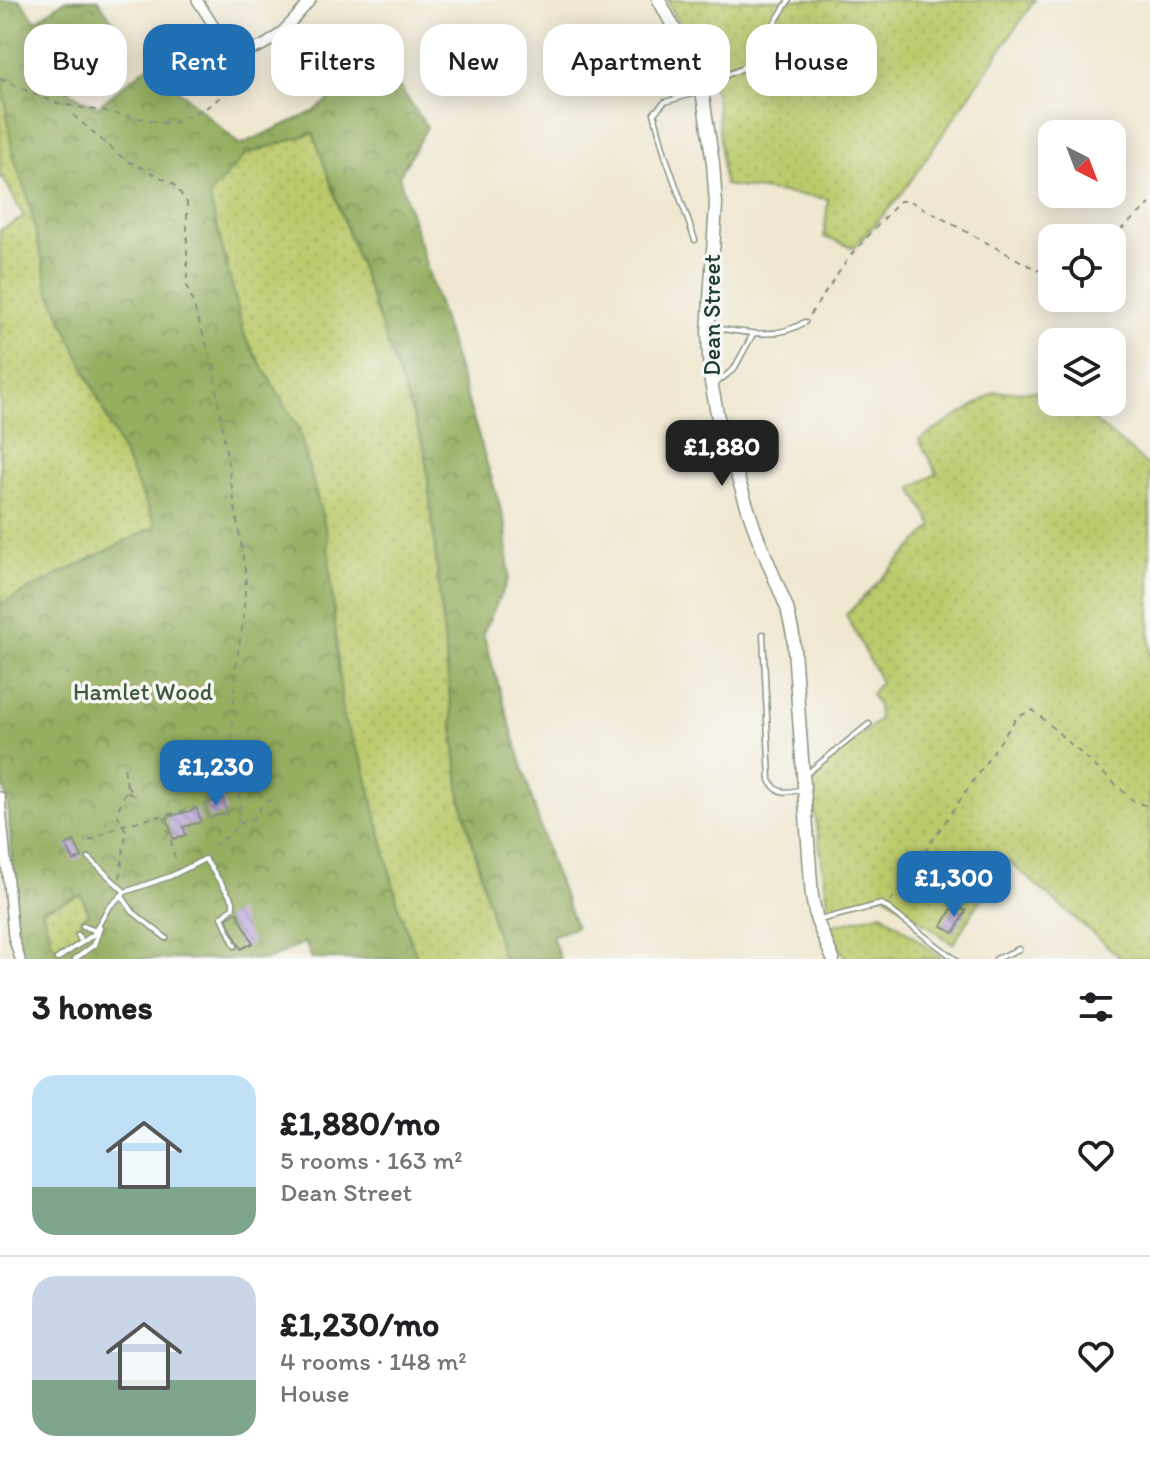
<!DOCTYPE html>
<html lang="en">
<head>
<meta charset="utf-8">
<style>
  body { margin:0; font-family:Itim,sans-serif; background:#f2f2f2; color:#202124; height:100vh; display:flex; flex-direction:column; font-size:30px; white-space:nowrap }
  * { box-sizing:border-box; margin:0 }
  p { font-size:26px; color:#757577 }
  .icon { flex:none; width:44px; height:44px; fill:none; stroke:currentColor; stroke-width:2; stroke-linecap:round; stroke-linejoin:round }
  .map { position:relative; height:959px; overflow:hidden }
  .details { display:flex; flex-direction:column; background:#fff; flex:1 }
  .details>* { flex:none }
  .banner { position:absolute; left:24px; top:24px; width:1102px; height:72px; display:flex; gap:16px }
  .needle { width:52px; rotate:138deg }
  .tools { position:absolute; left:1038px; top:120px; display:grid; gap:16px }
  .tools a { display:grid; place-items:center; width:88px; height:88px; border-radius:16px; background:#fff; box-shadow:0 4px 20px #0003; font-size:40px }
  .price { position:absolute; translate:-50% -68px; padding:0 18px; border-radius:16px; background:#1f6fb2; color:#fff; font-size:26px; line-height:52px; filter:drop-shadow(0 2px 4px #0008) }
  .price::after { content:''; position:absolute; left:50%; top:48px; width:24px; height:18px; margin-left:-12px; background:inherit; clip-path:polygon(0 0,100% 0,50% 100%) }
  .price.active { background:#222; color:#fff }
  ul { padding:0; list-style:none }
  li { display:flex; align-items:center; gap:24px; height:200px; padding:0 32px }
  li+li { border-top:2px solid #e0e0e0 }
  li span { display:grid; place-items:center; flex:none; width:224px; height:160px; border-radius:24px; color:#555 }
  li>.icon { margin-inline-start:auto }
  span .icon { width:96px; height:96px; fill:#fffc; stroke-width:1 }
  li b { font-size:34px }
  h2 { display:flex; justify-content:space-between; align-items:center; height:96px; padding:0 32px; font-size:34px }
  .chip { padding:0 28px; border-radius:24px; background:#fff; box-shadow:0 4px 20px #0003; font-size:28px; line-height:72px }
  .chip.active { background:#1f6fb2; color:#fff }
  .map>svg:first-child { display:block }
  .grass { fill:url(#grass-dots); stroke:#6e8450; stroke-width:2 }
  .forest { fill:url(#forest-crowns); stroke:#5a764a; stroke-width:2; fill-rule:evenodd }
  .building { fill:url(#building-back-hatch) }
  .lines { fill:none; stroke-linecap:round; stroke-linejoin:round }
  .lane-casing { stroke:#889282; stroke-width:7 }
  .street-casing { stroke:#889282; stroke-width:12 }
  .secondary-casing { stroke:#889282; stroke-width:15 }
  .path { stroke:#889282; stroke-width:2; stroke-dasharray:6 6; stroke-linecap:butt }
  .lane { stroke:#fff; stroke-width:4 }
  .street { stroke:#fff; stroke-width:9 }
  .secondary { stroke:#fff; stroke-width:12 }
  .labels { text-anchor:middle; stroke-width:7; stroke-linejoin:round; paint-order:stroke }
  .street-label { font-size:24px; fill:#1f3d34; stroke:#f6f6f2 }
  .park-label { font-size:24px; fill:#3e593f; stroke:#f6f6f2 }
</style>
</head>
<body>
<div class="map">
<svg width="1150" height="959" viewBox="0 0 1150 959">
  <defs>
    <pattern id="grass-dots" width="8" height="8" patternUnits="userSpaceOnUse" patternTransform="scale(2)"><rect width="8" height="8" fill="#bcca6c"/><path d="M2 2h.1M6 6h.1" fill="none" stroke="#a1ae5e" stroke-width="1.8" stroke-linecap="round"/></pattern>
    <pattern id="forest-crowns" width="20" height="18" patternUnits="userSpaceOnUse" patternTransform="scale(2)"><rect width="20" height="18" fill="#95ae60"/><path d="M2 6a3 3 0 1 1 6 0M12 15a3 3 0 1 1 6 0" fill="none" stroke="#798f50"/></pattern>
    <pattern id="building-back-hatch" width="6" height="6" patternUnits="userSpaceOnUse" patternTransform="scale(2)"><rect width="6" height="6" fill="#bfa8db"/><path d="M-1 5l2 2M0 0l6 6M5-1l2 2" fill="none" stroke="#9b8ab2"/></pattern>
  </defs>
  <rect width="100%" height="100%" fill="#f6f6f2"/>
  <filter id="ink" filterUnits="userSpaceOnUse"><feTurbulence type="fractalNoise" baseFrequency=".0125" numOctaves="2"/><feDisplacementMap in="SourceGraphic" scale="16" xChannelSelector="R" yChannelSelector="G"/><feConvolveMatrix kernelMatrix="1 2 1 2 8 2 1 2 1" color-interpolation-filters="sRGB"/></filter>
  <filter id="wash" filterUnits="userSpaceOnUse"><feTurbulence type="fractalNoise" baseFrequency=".006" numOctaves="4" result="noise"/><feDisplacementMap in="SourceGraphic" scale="32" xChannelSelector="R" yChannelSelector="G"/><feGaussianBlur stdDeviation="1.8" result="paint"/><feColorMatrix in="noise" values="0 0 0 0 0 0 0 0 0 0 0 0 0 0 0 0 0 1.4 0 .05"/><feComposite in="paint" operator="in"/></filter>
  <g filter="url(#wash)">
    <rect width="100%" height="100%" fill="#f0e7d0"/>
    <!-- grass -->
    <path class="grass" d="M667,0H1035L901,195L854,248L824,237L828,199L724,185L716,95Z
      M0,82L246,154L313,132L425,450L460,795L503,959H312L305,942L269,959H22L15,924L9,813L0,766V230L24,217L3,177L0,178Z
      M1052,391V402H1072L1150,467V959H1117L1119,956L1006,859L953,944L884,894L829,909L810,778L879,720L878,706L871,694L881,682L846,615L933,526L912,488L937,473L919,440L996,392Z
      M882,913L943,959H846L827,927Z"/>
    <!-- forest -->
    <path class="forest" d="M0,0H20L36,21L65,0H98L128,42L68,91L97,107L150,64L240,145L313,112L374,66L401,89L427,127L399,176L506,526L509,577L483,633L551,863L576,927L552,936L560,959H503L460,795L425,450L313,133L246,154L209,195L245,337L298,427L327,534L343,719L364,765L400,912L418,959H312L305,942L269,959H22L15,924L9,813L0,766V604L156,526L49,290L28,199L12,152L3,84L0,82ZM81,895L89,914L81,918L83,928L75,937L56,947L53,945L42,910Z"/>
    <g id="blocks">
      <!-- building -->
      <path class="building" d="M223,798L227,813L209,818L205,804Z
        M197,809L201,822L183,827L186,835L173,839L167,817Z
        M74,841L82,857L74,861L66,845Z
        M954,905L966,911L954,933L942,926Z
        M237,912L253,943L241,949L226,918Z"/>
    </g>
  </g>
  <g filter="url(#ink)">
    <use href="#blocks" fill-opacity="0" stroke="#889282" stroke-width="2"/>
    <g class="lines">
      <defs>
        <path id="lane" d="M703,85L741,69L754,56L789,0
          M695,240L665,155L654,113L665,102L699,92
          M710,327C743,332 775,341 805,322
          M714,385L734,369L753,334
          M763,634L770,780C776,795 789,793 802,789
          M805,775L869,724
          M89,858L125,892
          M121,895L133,912L166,938
          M819,920L882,904L955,959
          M83,926L96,931
          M78,935L82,943
          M57,959L93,935L108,908L125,892L171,876L205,859L233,901V907L222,917L235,946
          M75,959L94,945L100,928
          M996,959L1019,949"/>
        <path id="street" d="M197,0L221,37L242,51C270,51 293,20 311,0
          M0,797L13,936L20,959"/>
        <path id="secondary" d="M659,0L700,77L713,163L716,204L708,332L710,377L718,418L756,533L787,608L793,635L812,897L817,921L833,959"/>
      </defs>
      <!-- lane casing -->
      <use href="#lane" class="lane-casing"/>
      <!-- street casing -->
      <use href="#street" class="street-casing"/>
      <!-- secondary casing -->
      <use href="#secondary" class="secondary-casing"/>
      <!-- path -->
      <path class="path" d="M0,79L56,103L171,124L209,106L251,73V61
        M73,115L124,159L174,184L187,203V285L212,362L246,576L243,622L235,671L232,751L240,805L238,824L231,834L214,845
        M1111,238L1150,204
        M810,315L849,257L900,201H910L1037,270L1052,273
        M127,785L135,796
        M127,792L137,797
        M164,817C169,833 173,848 176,863
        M239,824L254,818L263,804L275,798
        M89,841L122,825L204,806
        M120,878L126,831L118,816V810L127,788L124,767
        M890,902L1017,717L1033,710L1135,802L1150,807"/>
      <!-- lane -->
      <use href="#lane" class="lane"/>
      <!-- street -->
      <use href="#street" class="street"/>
      <!-- secondary -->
      <use href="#secondary" class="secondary"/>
    </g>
  </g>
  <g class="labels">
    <!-- street labels -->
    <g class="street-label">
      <text transform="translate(712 315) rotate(-90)" y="8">Dean Street</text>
    </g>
    <!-- park labels -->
    <g class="park-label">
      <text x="143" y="700">Hamlet Wood</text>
    </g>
  </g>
</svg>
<div class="tools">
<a><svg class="needle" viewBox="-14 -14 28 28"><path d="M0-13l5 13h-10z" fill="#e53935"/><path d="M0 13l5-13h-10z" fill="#757577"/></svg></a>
<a><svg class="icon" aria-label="locate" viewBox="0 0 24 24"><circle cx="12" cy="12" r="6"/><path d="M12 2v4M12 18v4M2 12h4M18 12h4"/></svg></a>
<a><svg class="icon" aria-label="layers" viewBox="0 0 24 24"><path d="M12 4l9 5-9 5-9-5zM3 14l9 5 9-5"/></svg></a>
</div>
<b class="price active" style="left:722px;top:488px">£1,880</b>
<b class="price" style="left:216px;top:808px">£1,230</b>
<b class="price" style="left:954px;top:919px">£1,300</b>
<div class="banner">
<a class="chip">Buy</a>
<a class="chip active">Rent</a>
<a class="chip">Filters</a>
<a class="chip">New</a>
<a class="chip">Apartment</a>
<a class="chip">House</a>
</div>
</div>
<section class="details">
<h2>3 homes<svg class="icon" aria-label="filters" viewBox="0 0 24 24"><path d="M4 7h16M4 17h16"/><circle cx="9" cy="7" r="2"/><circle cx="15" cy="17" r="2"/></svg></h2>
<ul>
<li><span style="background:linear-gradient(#bfe0f5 70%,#7fa58c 0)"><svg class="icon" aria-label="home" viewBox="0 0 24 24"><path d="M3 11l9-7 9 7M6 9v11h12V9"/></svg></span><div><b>£1,880/mo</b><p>5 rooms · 163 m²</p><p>Dean Street</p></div><svg class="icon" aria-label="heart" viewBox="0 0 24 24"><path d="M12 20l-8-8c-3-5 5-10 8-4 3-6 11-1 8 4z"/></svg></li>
<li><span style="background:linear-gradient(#c9d6e8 65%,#7fa58c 0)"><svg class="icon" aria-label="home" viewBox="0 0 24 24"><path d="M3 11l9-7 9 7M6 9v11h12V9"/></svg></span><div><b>£1,230/mo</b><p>4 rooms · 148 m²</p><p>House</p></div><svg class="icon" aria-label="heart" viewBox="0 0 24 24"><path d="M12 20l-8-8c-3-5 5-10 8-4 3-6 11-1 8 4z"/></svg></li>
</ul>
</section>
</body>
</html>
